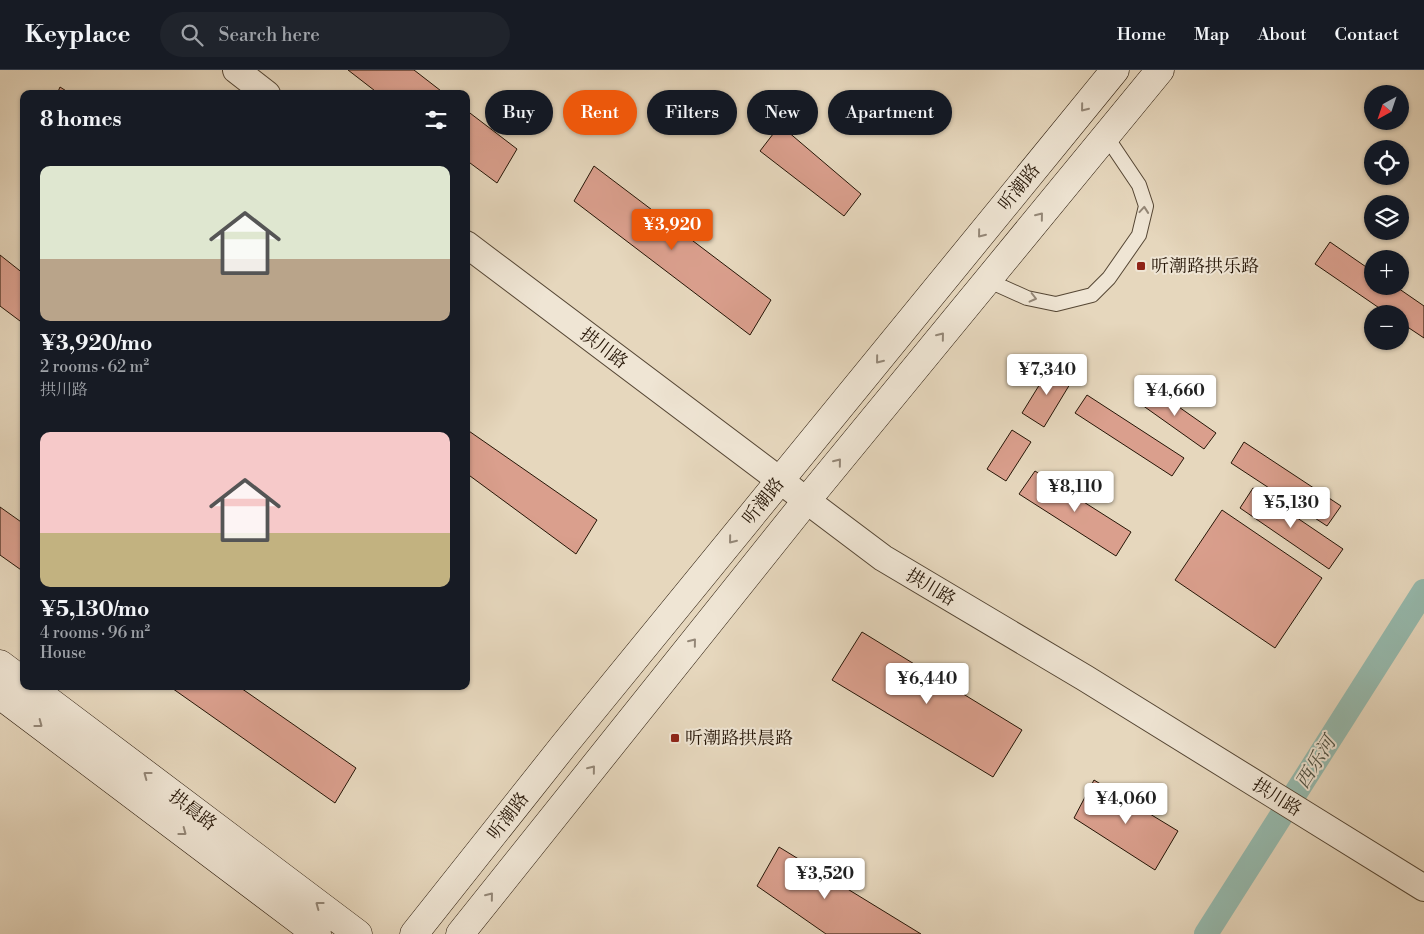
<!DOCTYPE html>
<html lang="en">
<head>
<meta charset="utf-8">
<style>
  body { margin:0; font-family:"Libre Bodoni","Noto Serif SC",serif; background:#20242c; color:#f1f3f6; height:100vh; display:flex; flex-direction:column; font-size:19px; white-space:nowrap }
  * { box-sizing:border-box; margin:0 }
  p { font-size:16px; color:#9ea1a6 }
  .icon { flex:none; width:28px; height:28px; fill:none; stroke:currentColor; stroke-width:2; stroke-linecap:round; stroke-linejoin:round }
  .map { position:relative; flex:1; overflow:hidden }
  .side { position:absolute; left:20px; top:20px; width:450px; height:600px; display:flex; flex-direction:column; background:#171b24; border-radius:10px; box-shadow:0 1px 4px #0004 }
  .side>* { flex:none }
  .guide { position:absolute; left:485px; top:20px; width:475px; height:45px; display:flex; gap:10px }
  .needle { width:32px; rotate:220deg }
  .buttons { position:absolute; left:1364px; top:15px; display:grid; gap:10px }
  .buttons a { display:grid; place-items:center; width:45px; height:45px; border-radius:50%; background:#171b24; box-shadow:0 1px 4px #0004; font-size:25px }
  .price { position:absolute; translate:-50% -42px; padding:0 11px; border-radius:5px; background:#fff; color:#222; font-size:16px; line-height:32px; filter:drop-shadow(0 1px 2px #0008) }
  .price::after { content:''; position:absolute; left:50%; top:30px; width:15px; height:11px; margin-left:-8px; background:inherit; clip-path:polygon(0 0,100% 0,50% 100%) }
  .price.active { background:#ea580c; color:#fff }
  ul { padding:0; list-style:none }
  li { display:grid; align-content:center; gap:10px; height:265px; padding:0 20px }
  li span { display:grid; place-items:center; height:155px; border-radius:10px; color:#555 }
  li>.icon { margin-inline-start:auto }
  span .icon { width:90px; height:90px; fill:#fffc; stroke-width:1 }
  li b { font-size:21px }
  h2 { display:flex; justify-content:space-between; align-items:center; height:60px; padding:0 20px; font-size:21px }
  .tag { padding:0 18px; border-radius:22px; background:#171b24; box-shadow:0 1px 4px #0004; font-size:18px; line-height:45px }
  .tag.active { background:#ea580c; color:#fff }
  header { display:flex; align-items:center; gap:30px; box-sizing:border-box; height:70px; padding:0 25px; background:#171b24; border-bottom:1px solid #363941 }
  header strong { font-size:24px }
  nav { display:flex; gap:28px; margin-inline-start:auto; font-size:18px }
  .search { width:350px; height:45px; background:#20242c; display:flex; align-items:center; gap:12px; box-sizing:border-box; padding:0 18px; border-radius:28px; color:#9ea1a6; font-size:19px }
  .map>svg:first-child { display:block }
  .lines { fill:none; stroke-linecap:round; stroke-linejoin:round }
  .canal { stroke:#96baae; stroke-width:24 }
  .building { fill:#da9f8d; stroke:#251506 }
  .lane-casing { stroke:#554634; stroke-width:16 }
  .street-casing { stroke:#554634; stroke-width:28 }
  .secondary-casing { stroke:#251506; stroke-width:29 }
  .lane { stroke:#efe5d4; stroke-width:14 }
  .street { stroke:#efe5d4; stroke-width:26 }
  .secondary { stroke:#efe5d4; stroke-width:28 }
  .oneway { stroke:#948777 }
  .poi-dot { fill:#8f2418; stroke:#efe5d4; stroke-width:2 }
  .labels { text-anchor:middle; stroke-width:4; stroke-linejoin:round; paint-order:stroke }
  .street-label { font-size:18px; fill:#251506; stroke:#efe5d4 }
  .poi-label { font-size:18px; fill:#251506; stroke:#efe5d4; text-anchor:start }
  .water-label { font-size:19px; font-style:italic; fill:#4d4f41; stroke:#efe5d4 }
</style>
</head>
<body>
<header>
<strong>Keyplace</strong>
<div class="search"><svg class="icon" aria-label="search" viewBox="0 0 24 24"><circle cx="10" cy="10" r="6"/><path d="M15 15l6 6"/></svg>Search here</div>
<nav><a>Home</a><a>Map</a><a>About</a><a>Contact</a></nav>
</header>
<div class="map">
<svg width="1424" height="864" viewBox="0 0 1424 864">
  <rect width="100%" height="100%" fill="#e6d7bd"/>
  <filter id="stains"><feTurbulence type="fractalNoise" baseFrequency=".004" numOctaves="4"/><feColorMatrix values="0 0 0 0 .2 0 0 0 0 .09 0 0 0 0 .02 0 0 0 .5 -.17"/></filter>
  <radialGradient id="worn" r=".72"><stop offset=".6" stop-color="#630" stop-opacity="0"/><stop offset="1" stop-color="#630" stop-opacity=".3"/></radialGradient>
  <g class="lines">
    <!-- canal -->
    <path class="canal" d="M1206,864L1424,521"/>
  </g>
  <!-- building -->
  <path class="building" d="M348,0H414L445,24H379Z
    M60,17L71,24H57Z
    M466,40L517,79L497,113L466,90Z
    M780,55L861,124L844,146L760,81Z
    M594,96L771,230L750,265L574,131Z
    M1330,172L1372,201V216H1395L1424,236V268L1400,252V244H1388L1315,194Z
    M0,185L24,204V254L0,236Z
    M1051,296L1073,309L1044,357L1022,343Z
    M1146,314L1216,363L1204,379L1135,330Z
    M1087,325L1184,388L1172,406L1075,343Z
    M466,359L597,450L576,484L466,403Z
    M1012,360L1031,372L1006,411L987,399Z
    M1244,372L1341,436L1327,456L1231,393Z
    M1035,401L1131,462L1116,486L1019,424Z
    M1253,418L1343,479L1329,499L1240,438Z
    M0,437L24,454V502L0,485Z
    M1222,440L1322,508L1275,578L1175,510Z
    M862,562L1022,660L993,707L832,610Z
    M169,616H238L356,698L335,733Z
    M1094,710L1178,761L1155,800L1074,748Z
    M779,777L921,864H826L757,816Z"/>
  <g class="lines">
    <defs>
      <path id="lane" d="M987,210L1027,228L1056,234L1092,225L1109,208L1139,165L1146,136L1139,115L1106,66"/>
      <path id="street" d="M236,0L267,24
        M466,174L883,488L1085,608L1424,818"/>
      <path id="secondary" d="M0,594L24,612
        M29,616L358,864
        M0,625L317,864
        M414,864L564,675L1115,0
        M460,864L807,430L1160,0"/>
    </defs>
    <!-- lane casing -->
    <use href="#lane" class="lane-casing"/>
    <!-- street casing -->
    <use href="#street" class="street-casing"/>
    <!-- secondary casing -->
    <use href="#secondary" class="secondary-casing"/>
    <!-- lane -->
    <use href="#lane" class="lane"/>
    <!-- street -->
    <use href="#street" class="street"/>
    <!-- secondary -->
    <use href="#secondary" class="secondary"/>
  </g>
  <!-- one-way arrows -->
  <defs><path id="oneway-chevron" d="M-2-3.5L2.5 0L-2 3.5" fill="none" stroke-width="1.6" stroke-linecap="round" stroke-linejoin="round" transform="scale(1.25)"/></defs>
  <g class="oneway">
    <use href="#oneway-chevron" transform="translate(1084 38) rotate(129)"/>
    <use href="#oneway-chevron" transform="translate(1144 140) rotate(-85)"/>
    <use href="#oneway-chevron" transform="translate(1040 146) rotate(-51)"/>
    <use href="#oneway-chevron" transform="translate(981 164) rotate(129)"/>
    <use href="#oneway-chevron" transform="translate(1033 228) rotate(14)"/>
    <use href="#oneway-chevron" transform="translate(941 266) rotate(-51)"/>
    <use href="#oneway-chevron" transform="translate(879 290) rotate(129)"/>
    <use href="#oneway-chevron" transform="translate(838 392) rotate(-51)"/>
    <use href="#oneway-chevron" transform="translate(732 470) rotate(129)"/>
    <use href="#oneway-chevron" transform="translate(693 572) rotate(-51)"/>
    <use href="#oneway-chevron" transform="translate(39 654) rotate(37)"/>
    <use href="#oneway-chevron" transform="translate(592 699) rotate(-51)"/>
    <use href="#oneway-chevron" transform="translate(147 705) rotate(-143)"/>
    <use href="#oneway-chevron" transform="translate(183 762) rotate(37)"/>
    <use href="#oneway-chevron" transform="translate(490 826) rotate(-51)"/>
    <use href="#oneway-chevron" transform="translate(319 835) rotate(-143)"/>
  </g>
  <!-- markers -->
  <g class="poi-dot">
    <rect x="1136" y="191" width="10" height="10" rx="2.5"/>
    <rect x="670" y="663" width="10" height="10" rx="2.5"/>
  </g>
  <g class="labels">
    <!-- street labels -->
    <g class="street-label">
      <text transform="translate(1019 117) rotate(-51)" y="6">听潮路</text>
      <text transform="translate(604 278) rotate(37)" y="6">拱川路</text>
      <text transform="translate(763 431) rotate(-51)" y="6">听潮路</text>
      <text transform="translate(931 517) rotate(31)" y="6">拱川路</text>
      <text transform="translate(1277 727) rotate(32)" y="6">拱川路</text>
      <text transform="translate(193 740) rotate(37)" y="6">拱晨路</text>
      <text transform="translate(508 746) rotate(-52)" y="6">听潮路</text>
    </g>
    <!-- poi labels -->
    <g class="poi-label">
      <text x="1151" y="202">听潮路拱乐路</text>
      <text x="685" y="674">听潮路拱晨路</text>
    </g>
    <!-- water labels -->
    <g class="water-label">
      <text transform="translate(1315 692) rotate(-58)" y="7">西乐河</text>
    </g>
  </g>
  <rect width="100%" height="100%" filter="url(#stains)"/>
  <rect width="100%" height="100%" fill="url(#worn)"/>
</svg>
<div class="buttons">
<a><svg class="needle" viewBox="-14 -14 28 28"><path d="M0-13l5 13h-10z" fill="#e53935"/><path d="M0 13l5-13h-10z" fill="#9ea1a6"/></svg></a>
<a><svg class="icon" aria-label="locate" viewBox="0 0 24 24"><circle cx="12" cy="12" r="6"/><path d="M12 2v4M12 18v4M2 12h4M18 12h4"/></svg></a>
<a><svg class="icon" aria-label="layers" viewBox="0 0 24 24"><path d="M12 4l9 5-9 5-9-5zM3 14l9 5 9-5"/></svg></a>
<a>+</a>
<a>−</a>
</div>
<b class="price active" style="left:672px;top:181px">¥3,920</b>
<b class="price" style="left:1047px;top:326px">¥7,340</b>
<b class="price" style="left:1175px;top:347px">¥4,660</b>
<b class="price" style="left:1075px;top:443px">¥8,110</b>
<b class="price" style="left:1291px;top:459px">¥5,130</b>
<b class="price" style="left:927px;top:635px">¥6,440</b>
<b class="price" style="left:1126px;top:755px">¥4,060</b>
<b class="price" style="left:825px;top:830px">¥3,520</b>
<div class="guide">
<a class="tag">Buy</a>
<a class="tag active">Rent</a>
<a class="tag">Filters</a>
<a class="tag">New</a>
<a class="tag">Apartment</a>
</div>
<section class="side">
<h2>8 homes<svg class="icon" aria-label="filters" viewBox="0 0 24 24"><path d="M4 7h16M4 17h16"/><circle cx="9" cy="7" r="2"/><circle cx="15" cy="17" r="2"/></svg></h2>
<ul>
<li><span style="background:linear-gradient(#dfe7d0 60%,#b9a48a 0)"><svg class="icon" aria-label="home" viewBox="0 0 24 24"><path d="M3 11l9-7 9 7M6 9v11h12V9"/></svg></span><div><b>¥3,920/mo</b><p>2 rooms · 62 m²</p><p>拱川路</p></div></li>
<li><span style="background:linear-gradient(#f6c9c9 65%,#c2b280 0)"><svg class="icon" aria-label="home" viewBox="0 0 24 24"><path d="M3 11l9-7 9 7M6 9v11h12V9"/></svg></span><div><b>¥5,130/mo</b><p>4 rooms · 96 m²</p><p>House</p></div></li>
</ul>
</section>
</div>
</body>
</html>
